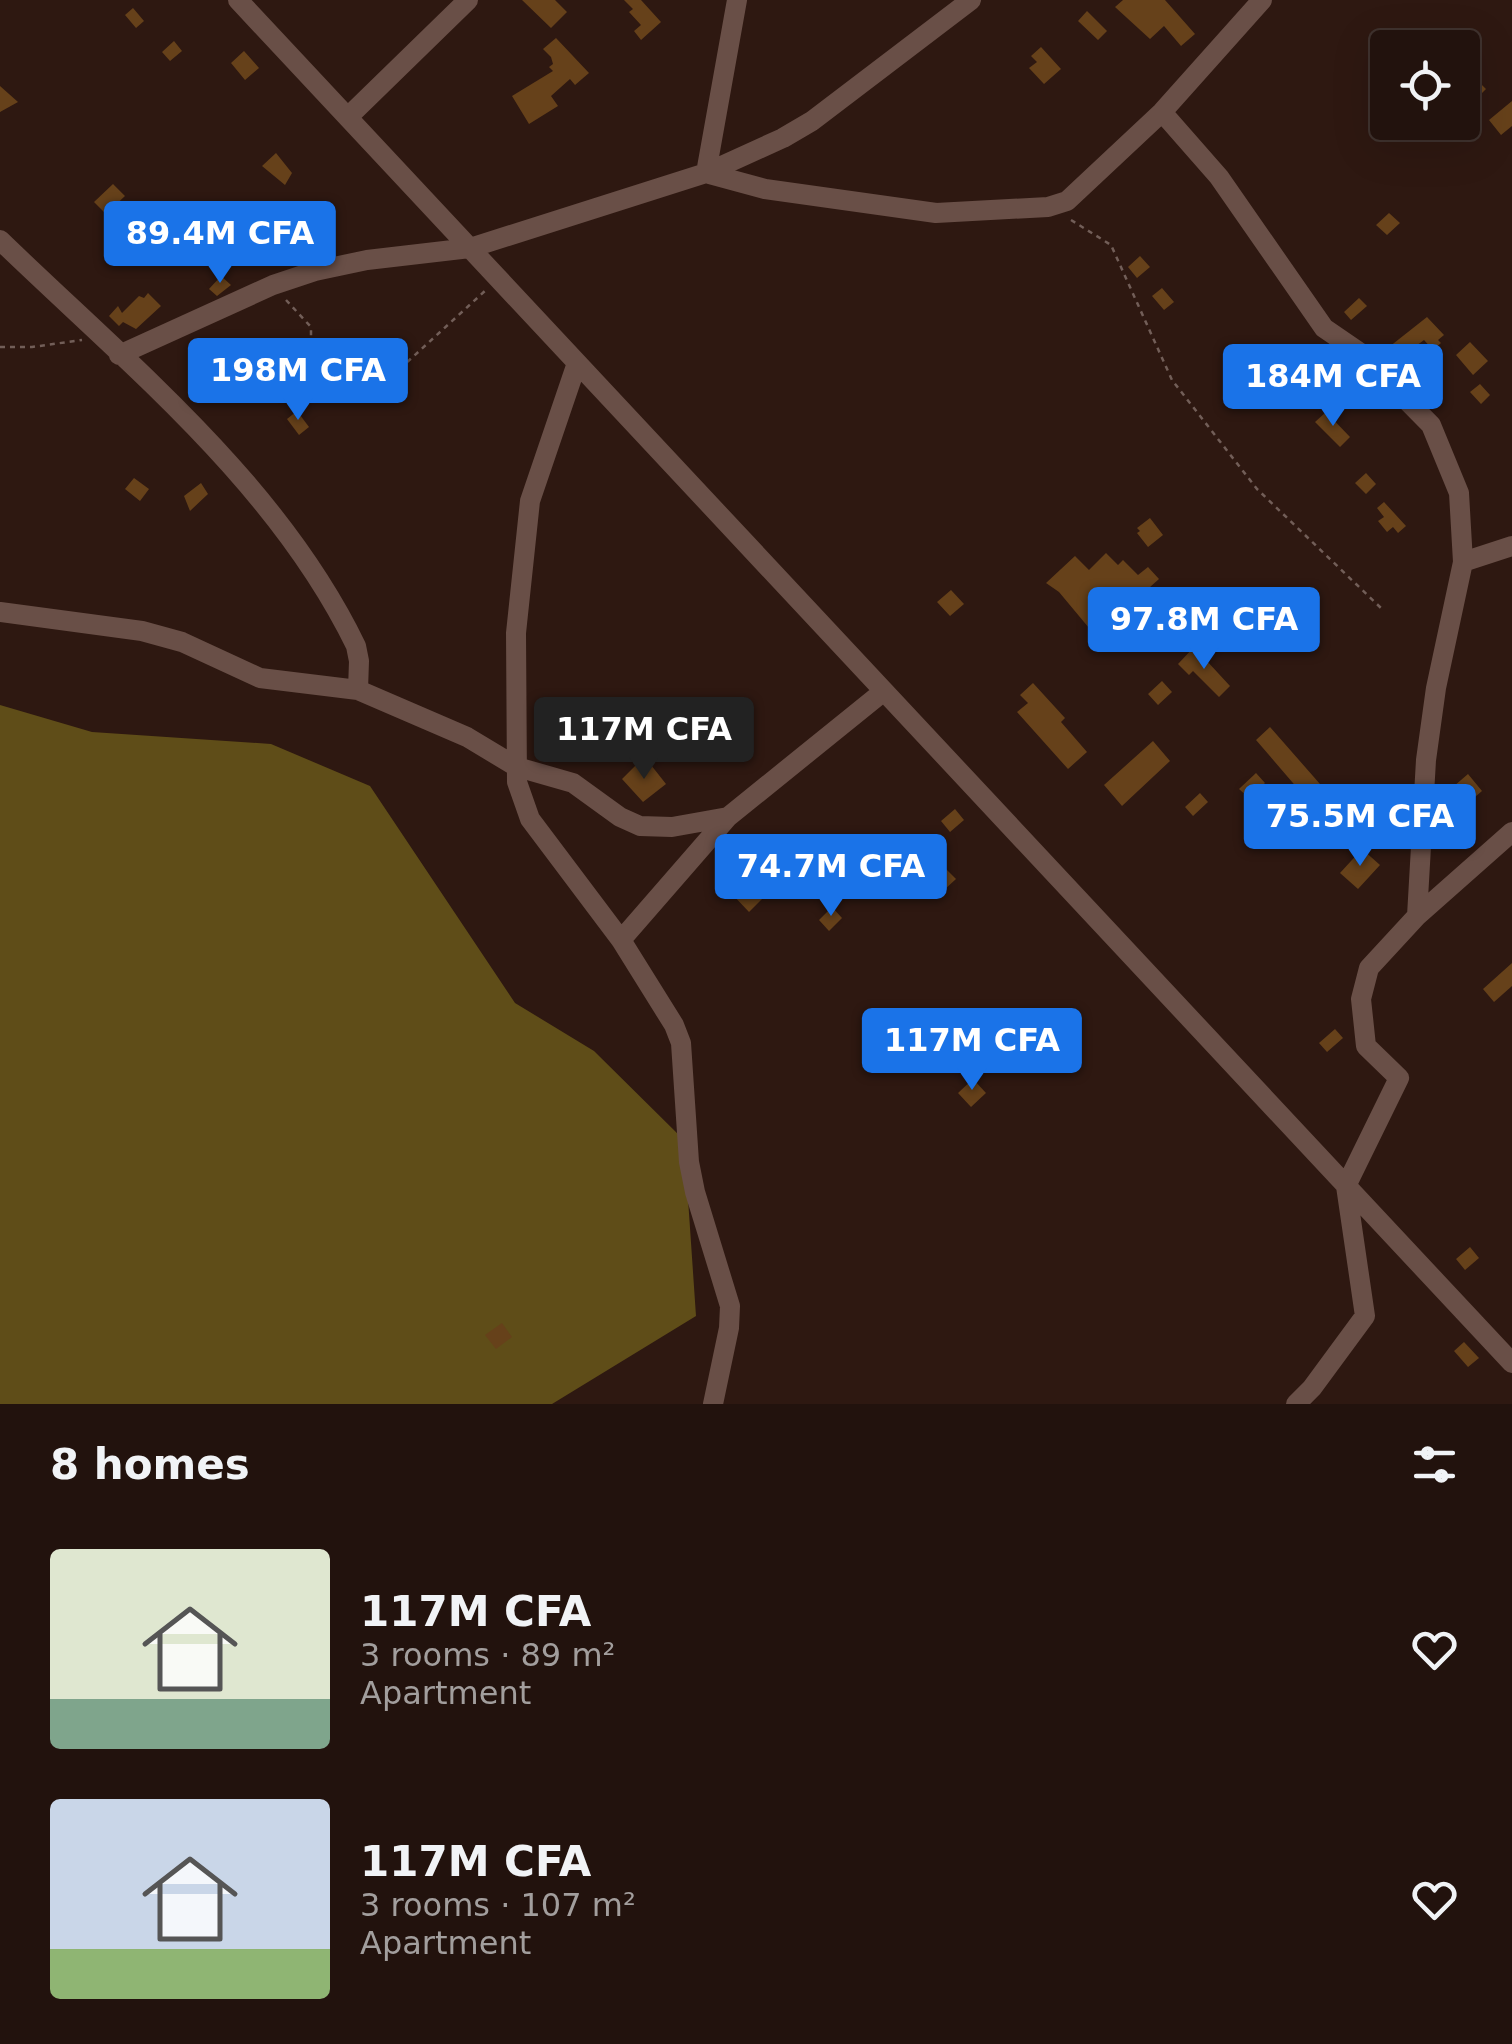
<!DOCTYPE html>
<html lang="en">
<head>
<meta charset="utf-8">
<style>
  body { margin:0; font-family:"DejaVu Sans",sans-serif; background:#2e201b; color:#f1f3f6; height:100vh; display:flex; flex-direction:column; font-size:38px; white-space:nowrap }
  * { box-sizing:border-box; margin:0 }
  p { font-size:32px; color:#a29e9d }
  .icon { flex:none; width:55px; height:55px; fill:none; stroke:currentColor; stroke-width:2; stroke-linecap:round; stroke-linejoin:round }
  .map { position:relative; height:1404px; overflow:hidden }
  .side { display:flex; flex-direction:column; background:#22120d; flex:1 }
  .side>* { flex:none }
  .controls { position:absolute; left:1370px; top:30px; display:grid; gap:20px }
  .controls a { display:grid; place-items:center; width:110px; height:110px; border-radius:10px; background:#22120d; box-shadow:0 10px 40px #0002,0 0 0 2px #3f322e; font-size:50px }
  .price { position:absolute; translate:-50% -85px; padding:0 22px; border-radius:10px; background:#1a73e8; color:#fff; font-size:32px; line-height:65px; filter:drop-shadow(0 2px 5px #0008) }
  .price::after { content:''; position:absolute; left:50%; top:60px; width:30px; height:22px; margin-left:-15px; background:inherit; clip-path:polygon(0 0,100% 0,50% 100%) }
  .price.active { background:#222; color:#fff }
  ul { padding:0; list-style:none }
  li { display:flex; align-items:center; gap:30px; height:250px; padding:0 50px }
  li span { display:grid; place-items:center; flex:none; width:280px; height:200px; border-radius:10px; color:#555 }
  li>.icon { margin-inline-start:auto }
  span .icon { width:120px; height:120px; fill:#fffc; stroke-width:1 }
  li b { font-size:42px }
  h2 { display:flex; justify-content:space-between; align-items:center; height:120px; padding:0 50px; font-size:42px }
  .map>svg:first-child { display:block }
  .forest { fill:#5f4d18 }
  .building { fill:#66411a }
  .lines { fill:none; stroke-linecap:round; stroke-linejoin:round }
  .path { stroke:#725e58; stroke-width:2.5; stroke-dasharray:5 5; stroke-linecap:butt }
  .minor { stroke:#694f47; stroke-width:20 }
</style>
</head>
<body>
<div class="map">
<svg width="1512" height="1404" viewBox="0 0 1512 1404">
  <rect width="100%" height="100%" fill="#2e1811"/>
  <!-- forest -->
  <path class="forest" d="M0,705L92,732L271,744L370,786L515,1003L594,1051L684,1140L696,1316L552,1404H0Z"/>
  <!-- building -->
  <path class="building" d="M522,0H555L567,12L551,28Z
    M624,0H641L661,22L641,40L634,31L641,25L629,12L633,9Z
    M1123,0H1165L1195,34L1181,46L1164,26L1150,39L1115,7Z
    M133,8L144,21L136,28L125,15Z
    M1087,11L1107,31L1098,40L1078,21Z
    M556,38L589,73L575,85L570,79L551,96L558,106L529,124L512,96L553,71L549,67L553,64L551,57L543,49Z
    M174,41L182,51L170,61L162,52Z
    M1041,47L1061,69L1044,84L1029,68L1037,62L1031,56Z
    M244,51L259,68L245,80L231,63Z
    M1474,77L1486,89L1472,103L1462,94V88Z
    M0,86L18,102L0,112Z
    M1512,101V126L1501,135L1489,120Z
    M276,153L292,173L285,185L262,166Z
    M113,184L125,196L106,214L94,202Z
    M1389,213L1400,223L1387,235L1376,225Z
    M1140,256L1150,267L1137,278L1128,267Z
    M221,276L231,285L217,296L209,289Z
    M1162,288L1174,302L1164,310L1152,296Z
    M148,293L161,306L136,329L123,322L119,326L109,316L118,306L122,313L139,296L144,298Z
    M1359,298L1367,306L1351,320L1344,312Z
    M1427,317L1444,335L1438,340L1441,343L1433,350L1424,340L1399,359L1389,347Z
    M1470,342L1488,361L1473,375L1456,355Z
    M1268,370L1276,377L1255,399L1247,392Z
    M1361,375L1377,392L1369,399L1353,382Z
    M1480,384L1490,395L1481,404L1470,392Z
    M297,411L309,427L299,435L287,419Z
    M1326,412L1350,437L1340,447L1315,422Z
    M1366,473L1376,484L1366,494L1355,483Z
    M134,478L149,489L140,501L125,489Z
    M201,483L208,494L190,511L184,496Z
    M1384,502L1406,526L1398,533L1393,527L1387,532L1378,521L1384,517L1377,508Z
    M1150,518L1163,535L1148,547L1137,533L1140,531L1137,528Z
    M1106,553L1118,565L1123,560L1138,575L1148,567L1159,579L1131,604L1123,595L1096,615L1105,625L1094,634L1059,592L1046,583L1075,556L1089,570Z
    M951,590L964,604L950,616L937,602Z
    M1194,647L1230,686L1219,697L1193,671L1189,675L1178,664Z
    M1162,681L1172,692L1158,705L1148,694Z
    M1033,683L1065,718L1061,722L1087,752L1068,769L1017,712L1028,703L1020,695Z
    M1270,727L1320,784L1305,797L1256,740Z
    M1153,741L1170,761L1122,806L1104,785Z
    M637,764L643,771L651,765L666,784L643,802L622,779Z
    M1256,773L1265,783L1249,798L1239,789Z
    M1468,774L1482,791L1468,803L1454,786Z
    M1200,793L1208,802L1193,816L1185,807Z
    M955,809L964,820L950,832L941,821Z
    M1362,849L1380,865L1358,889L1340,873Z
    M930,853L956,879L944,890Z
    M746,879L763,898L749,912L731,893Z
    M832,907L842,918L829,931L819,920Z
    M1512,963V986L1494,1002L1483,989Z
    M1335,1029L1343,1038L1327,1052L1319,1043Z
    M905,1039L922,1060L913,1068L896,1048Z
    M973,1079L986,1093L971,1107L958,1093Z
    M1470,1247L1479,1258L1465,1270L1456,1259Z
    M502,1323L512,1337L496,1349L485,1335Z
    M1464,1342L1479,1358L1468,1367L1454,1351Z"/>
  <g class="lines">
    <!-- path -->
    <path class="path" d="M1071,220L1111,245L1172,380L1257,489L1381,608
      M286,300L311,327V373L327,388L368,398L486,290
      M0,347H32L82,340"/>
    <!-- minor -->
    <path class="minor" d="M238,0L1512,1363
      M1162,112L1219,177L1324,328L1359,352L1431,425L1459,493L1463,562L1436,688L1426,760L1417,916
      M348,117L468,0
      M706,173L765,189L936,213L1048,207L1067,201L1162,112L1262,0
      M706,173L737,0
      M0,240C128,364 277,483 356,646L359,661L358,690
      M119,355L273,285L315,271L367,260L470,248L706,173L783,138L812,121L971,0
      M577,363L530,501L516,633L517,782L530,819L621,940L674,1025L681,1043L689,1162L695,1192L730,1306L729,1328L713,1404
      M1463,562L1512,546
      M0,612L142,631L182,642L260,678L358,690L467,737L517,767L573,783L620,817L640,826L672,827L728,817
      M621,940L728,817L884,691
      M1296,1404L1312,1388L1365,1316L1346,1186L1399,1078L1366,1046L1361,999L1369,968L1417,916L1512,832"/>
  </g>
</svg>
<div class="controls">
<a><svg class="icon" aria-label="locate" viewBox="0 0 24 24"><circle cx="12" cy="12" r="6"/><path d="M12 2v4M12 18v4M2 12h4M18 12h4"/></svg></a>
</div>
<b class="price" style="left:220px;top:286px">89.4M CFA</b>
<b class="price" style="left:298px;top:423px">198M CFA</b>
<b class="price" style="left:1333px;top:429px">184M CFA</b>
<b class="price" style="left:1204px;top:672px">97.8M CFA</b>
<b class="price active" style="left:644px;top:782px">117M CFA</b>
<b class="price" style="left:1360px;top:869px">75.5M CFA</b>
<b class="price" style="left:831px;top:919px">74.7M CFA</b>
<b class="price" style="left:972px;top:1093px">117M CFA</b>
</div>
<section class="side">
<h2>8 homes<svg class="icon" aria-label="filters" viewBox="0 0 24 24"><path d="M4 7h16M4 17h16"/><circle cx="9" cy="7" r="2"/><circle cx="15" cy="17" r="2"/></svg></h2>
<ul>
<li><span style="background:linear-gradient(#dfe7d0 75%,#7fa58c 0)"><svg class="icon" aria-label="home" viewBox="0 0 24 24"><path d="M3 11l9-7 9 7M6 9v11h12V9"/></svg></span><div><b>117M CFA</b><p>3 rooms · 89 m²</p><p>Apartment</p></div><svg class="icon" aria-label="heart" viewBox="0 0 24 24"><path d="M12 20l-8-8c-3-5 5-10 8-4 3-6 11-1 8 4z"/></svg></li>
<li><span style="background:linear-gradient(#c9d6e8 75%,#8fb573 0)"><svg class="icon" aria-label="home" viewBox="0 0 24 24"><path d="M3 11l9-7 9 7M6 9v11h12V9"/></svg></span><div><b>117M CFA</b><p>3 rooms · 107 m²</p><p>Apartment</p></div><svg class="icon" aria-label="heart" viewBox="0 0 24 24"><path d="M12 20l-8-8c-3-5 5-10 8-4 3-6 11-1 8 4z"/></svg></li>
</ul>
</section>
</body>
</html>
